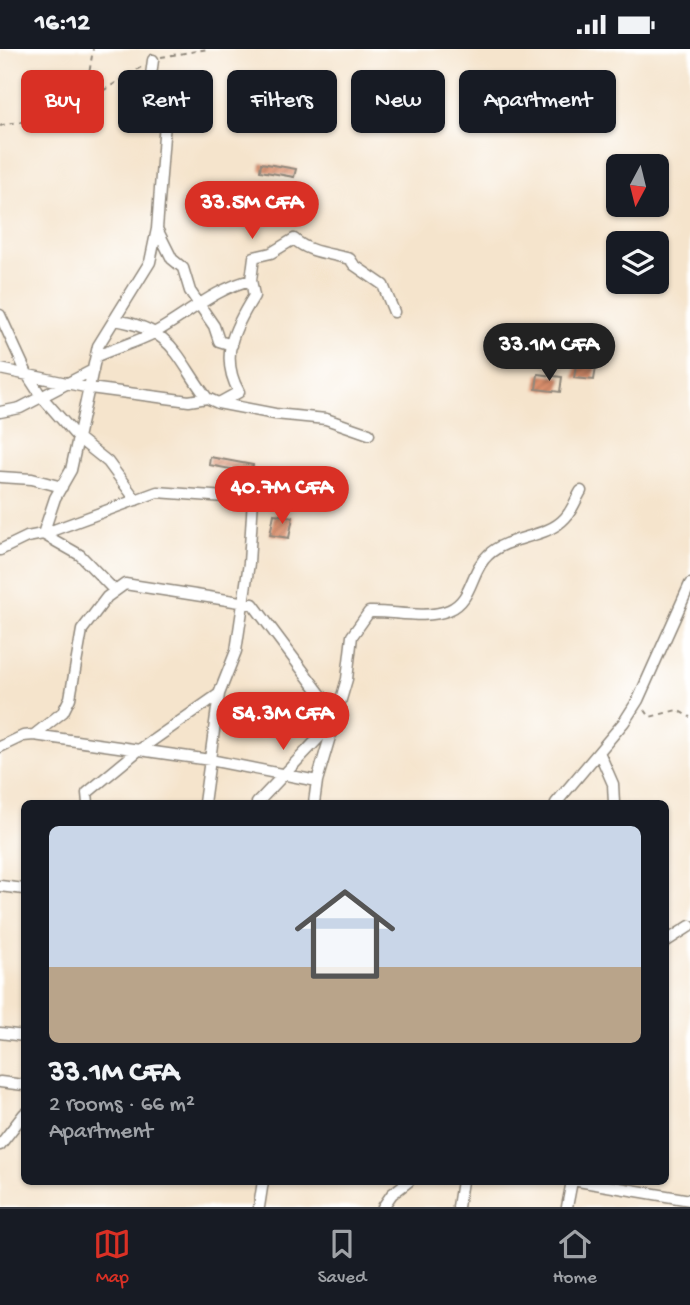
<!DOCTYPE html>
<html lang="en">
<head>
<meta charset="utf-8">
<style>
  body { margin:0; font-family:"Gochi Hand",sans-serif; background:#20242c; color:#f1f3f6; height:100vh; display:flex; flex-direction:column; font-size:26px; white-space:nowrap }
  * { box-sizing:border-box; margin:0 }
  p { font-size:23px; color:#9ea1a6 }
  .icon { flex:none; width:38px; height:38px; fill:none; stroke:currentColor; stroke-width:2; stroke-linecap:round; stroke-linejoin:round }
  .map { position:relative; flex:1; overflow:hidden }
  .details { position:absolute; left:21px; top:751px; width:648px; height:385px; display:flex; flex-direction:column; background:#171b24; border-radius:10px; box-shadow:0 2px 5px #0004 }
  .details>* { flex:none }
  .banner { position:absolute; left:21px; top:21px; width:649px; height:63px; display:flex; gap:14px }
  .needle { width:46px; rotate:187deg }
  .fabs { position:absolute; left:606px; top:105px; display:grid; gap:14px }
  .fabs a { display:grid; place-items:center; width:63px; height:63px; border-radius:10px; background:#171b24; box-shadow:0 2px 5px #0004; font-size:35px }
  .price { position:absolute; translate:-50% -60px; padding:0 16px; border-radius:24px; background:#d93025; color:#fff; font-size:23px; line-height:46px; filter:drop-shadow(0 2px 4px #0008) }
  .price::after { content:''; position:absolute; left:50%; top:42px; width:21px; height:16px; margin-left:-10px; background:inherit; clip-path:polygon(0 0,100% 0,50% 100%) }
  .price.current { background:#222; color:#fff }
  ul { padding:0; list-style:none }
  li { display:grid; align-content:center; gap:14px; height:371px; padding:0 28px }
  li span { display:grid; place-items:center; height:217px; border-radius:10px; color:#555 }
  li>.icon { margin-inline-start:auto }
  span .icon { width:126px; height:126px; fill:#fffc; stroke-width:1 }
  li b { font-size:30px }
  .tag { padding:0 24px; border-radius:10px; background:#171b24; box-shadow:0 2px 5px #0004; font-size:24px; line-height:63px }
  .tag.current { background:#d93025; color:#fff }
  .status { display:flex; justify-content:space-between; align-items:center; height:49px; padding:0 35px; background:#171b24; direction:ltr }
  .status svg { height:19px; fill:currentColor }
  .tab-bar { display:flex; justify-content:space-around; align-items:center; height:98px; border-top:2px solid #363941; background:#171b24; font-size:19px; color:#9ea1a6 }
  .tab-bar a { display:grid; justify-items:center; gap:4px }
  .tab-bar .current { color:#d93025 }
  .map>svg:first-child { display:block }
  .building { fill:url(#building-hatch) }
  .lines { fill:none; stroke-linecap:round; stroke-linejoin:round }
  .street-casing { stroke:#90887c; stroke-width:13 }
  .path { stroke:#90887c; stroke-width:2; stroke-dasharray:5 5; stroke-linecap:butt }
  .street { stroke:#fff; stroke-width:10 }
</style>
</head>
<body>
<div class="status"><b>16:12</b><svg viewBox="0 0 49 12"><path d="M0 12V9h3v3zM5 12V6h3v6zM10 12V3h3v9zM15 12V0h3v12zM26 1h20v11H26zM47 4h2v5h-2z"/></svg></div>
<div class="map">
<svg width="690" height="1158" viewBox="0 0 690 1158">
  <defs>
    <pattern id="building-hatch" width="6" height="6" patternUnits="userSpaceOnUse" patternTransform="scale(1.75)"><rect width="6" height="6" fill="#dd916e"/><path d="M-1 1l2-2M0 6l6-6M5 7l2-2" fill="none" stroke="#b3775b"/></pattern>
  </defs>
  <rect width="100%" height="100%" fill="#fff"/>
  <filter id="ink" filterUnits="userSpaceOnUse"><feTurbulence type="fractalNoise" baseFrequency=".0143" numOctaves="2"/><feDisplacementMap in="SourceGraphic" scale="14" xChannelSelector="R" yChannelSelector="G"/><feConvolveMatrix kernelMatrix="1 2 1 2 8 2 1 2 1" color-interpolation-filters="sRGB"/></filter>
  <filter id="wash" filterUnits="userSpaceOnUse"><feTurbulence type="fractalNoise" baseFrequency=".00686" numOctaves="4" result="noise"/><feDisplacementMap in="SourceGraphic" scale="28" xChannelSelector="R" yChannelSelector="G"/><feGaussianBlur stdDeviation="1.57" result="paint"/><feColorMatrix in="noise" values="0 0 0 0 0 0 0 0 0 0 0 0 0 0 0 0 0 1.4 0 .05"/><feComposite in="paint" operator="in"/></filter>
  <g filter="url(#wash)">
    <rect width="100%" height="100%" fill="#f5e4cc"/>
    <g id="blocks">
      <!-- building -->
      <path class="building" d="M261,114L296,120L294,128L260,122Z
        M576,316L596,318L594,331L574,329Z
        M538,325L562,328L560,343L536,340Z
        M210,408L253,416L252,424L209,416Z
        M274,465L293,468L289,489L270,486Z"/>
    </g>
  </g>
  <g filter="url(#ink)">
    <use href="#blocks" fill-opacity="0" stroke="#90887c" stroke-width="2"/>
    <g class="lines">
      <defs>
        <path id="street" d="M157,180L172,210L183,219L190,242L214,277L219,292L232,296
          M0,266L28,327L41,347L78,389L108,413L136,451
          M115,271C174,281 175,306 207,349
          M97,307C115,299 137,293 154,284C187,266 214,240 251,231L254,208L271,204L294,190C309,204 330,204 350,210L354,216L383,236L394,263
          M0,320L90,339L189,352L207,349L218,354L275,365L326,370L369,385
          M219,354L239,343C219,307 234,279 254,247L251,231
          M0,363L20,359L93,321
          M0,428L32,430L62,438
          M43,485L157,443L253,450L249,514L236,602L219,645
          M43,485L80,506L113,540
          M0,501L27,488L43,485L55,449L71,421L98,297L150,213L157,180L165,73L164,59L149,41L153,11
          M34,686L63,663L70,649L82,581L107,548L125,535L253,555L336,666
          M0,698L23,687L34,686L210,711L317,732
          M599,703L613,735L614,754
          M88,754L87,744L139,701L219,645L204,754
          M257,754L332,675
          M314,754L317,732L347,630L352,587L369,563C394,562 425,571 449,561C473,551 470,522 488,506C509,486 546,490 565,469C572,462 576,450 581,442
          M556,754L624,673L638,651L690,535
          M0,837L24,840
          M665,893L690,877
          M0,984L24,987
          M0,1033L24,1036
          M0,1096L24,1065
          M578,1132L690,1151
          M259,1158L263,1132
          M383,1158L392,1145L409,1132
          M458,1158L462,1132
          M567,1158L572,1132"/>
      </defs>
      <!-- street casing -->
      <use href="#street" class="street-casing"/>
      <!-- path -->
      <path class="path" d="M161,8L208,0
        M85,51L93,0
        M0,77C17,71 38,74 54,67C85,55 113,35 141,18
        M645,661L650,668L677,661L690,668"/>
      <!-- street -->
      <use href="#street" class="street"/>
    </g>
  </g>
</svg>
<div class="fabs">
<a><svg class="needle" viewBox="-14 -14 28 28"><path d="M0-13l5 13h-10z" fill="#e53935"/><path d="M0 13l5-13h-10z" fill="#9ea1a6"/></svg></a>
<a><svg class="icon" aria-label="layers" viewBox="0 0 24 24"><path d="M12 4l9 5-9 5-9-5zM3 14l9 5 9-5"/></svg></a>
</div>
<b class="price" style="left:252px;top:192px">33.5M CFA</b>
<b class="price current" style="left:549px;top:334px">33.1M CFA</b>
<b class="price" style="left:282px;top:477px">40.7M CFA</b>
<b class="price" style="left:283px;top:703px">54.3M CFA</b>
<div class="banner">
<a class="tag current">Buy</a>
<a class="tag">Rent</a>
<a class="tag">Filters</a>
<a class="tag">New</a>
<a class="tag">Apartment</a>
</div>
<section class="details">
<ul>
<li><span style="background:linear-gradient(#c9d6e8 65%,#b9a48a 0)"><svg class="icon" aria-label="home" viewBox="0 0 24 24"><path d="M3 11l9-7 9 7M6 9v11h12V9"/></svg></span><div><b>33.1M CFA</b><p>2 rooms · 66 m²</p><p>Apartment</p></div></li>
</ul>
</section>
</div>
<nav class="tab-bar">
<a class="current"><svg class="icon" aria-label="map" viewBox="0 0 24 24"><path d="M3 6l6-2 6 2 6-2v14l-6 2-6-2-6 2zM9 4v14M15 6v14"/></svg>Map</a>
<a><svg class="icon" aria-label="saved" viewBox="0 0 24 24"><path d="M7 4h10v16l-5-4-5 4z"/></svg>Saved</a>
<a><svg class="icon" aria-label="home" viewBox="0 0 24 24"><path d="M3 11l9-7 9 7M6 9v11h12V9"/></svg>Home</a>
</nav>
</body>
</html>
